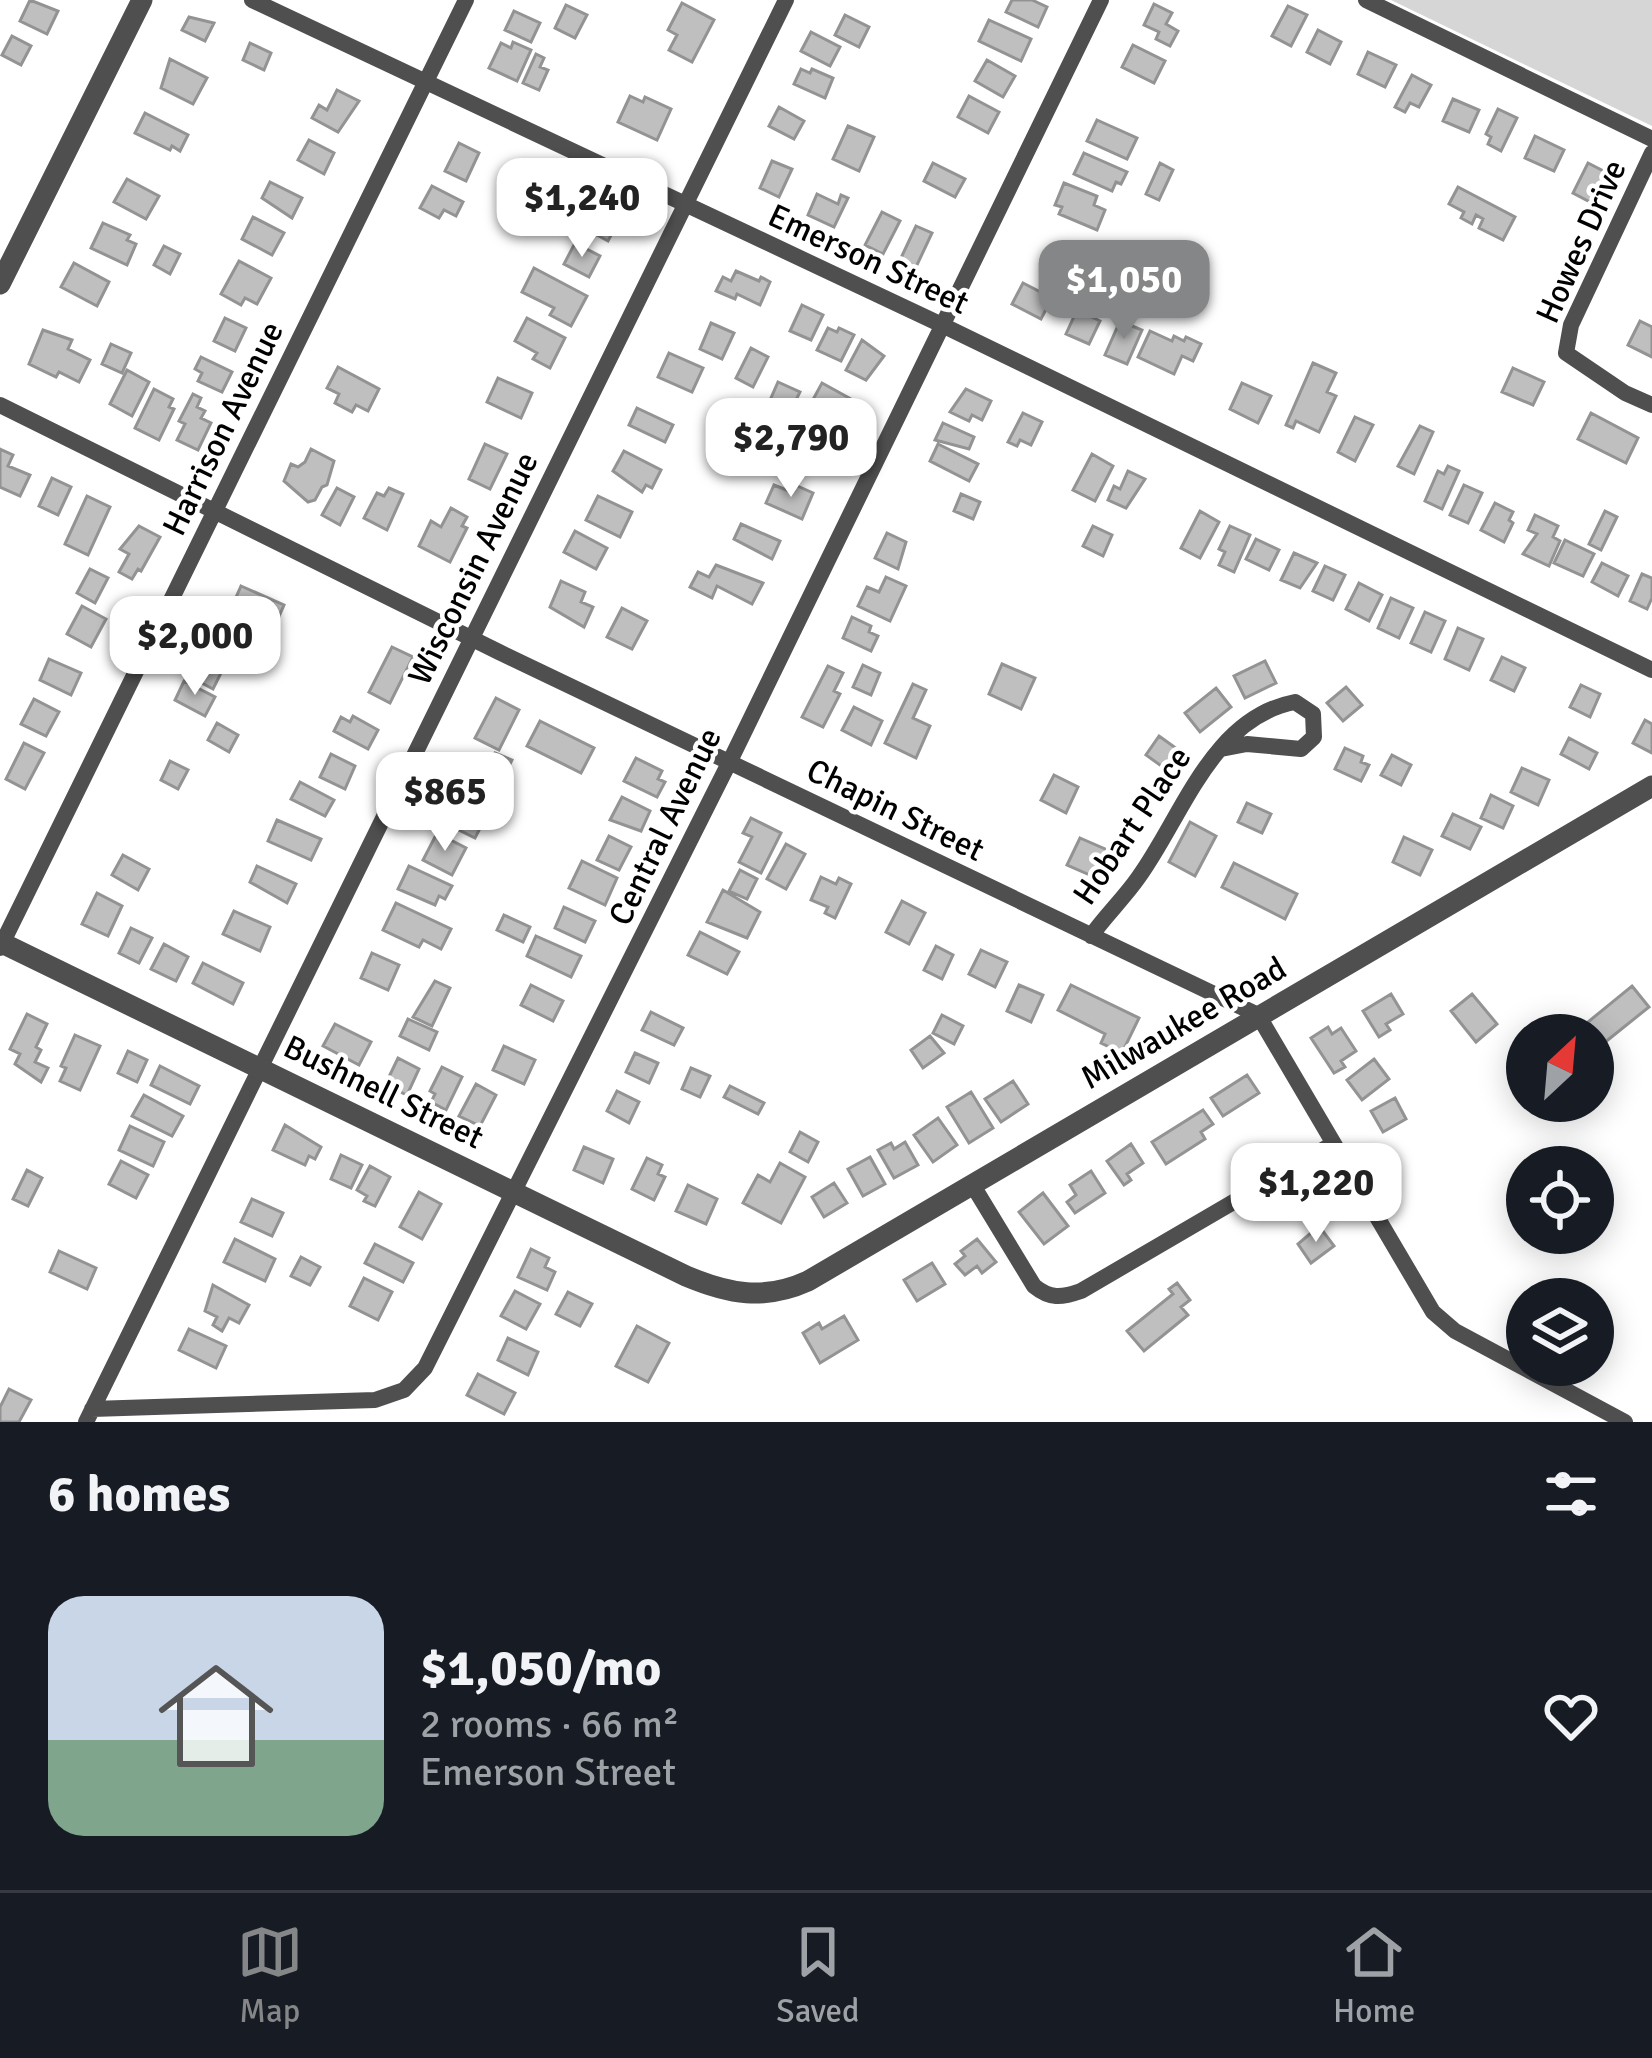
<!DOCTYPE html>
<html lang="en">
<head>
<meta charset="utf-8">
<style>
  body { margin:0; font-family:Signika,sans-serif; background:#20242c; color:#f1f3f6; height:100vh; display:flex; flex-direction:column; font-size:45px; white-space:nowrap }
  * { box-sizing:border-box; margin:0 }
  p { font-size:39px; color:#9ea1a6 }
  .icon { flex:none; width:66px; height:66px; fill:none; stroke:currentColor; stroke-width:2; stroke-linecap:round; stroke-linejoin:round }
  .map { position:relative; height:1422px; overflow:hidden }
  .panel { display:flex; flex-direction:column; background:#171b24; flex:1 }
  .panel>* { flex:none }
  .needle { width:78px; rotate:26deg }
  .buttons { position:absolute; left:1506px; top:1014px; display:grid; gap:24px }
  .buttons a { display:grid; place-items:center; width:108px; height:108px; border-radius:50%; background:#171b24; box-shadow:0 6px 30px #0003; font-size:60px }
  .price { position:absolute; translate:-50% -102px; padding:0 27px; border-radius:24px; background:#fff; color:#222; font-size:39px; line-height:78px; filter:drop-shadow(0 3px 6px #0008) }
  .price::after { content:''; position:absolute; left:50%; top:72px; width:36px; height:27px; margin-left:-18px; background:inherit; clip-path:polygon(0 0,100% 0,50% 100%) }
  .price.active { background:#858687; color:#fff }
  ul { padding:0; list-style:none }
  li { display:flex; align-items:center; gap:36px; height:300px; padding:0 48px }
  li span { display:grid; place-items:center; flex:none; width:336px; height:240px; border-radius:36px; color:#555 }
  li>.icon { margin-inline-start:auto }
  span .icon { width:144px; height:144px; fill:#fffc; stroke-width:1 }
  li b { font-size:51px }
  h2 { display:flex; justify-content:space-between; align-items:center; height:144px; padding:0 48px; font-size:51px }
  .menu { display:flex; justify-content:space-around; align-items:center; height:168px; border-top:3px solid #363941; background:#171b24; font-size:33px; color:#9ea1a6 }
  .menu a { display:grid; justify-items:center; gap:6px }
  .menu .active { color:#858687 }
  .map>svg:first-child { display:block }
  .green { fill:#d6d6d6 }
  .building { fill:#bfbfbf; stroke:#939393; stroke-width:3 }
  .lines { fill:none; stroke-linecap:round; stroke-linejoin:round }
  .minor { stroke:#4f4f4f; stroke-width:16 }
  .tertiary { stroke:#4f4f4f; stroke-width:21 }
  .labels { text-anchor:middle; stroke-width:9; stroke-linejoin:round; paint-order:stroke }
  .street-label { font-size:33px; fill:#000; stroke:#fff }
</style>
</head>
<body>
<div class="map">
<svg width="1652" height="1422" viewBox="0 0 1652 1422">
  <rect width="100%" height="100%" fill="#fff"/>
  <!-- green -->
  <path class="green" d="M1391,0H1652V126Z"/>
  <!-- building -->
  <path class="building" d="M30,0L58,11L47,34L20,21Z
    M1012,0H1032L1047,7L1038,27L1006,12Z
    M682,3L714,20L692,62L669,50L677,35L668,30Z
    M1154,4L1172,13L1166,24L1178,31L1170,46L1156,39L1159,32L1144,25Z
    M566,5L587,15L575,38L555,28Z
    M1288,6L1307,15L1291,46L1272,36Z
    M514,11L540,23L531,42L505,30Z
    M845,15L869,27L859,47L835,35Z
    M189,17L214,23L205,41L182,30Z
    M989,20L1031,39L1021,61L979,41Z
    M1318,30L1341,42L1330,64L1307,52Z
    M811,32L840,47L830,66L801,51Z
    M12,36L31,46L21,65L2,55Z
    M513,42L531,50L517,81L489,68L501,43L511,48Z
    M250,43L271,53L264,70L243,60Z
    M1133,45L1165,61L1154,83L1122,67Z
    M1368,52L1396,65L1385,87L1358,74Z
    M536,54L544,58L540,67L548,70L539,90L523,83Z
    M170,59L207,78L193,104L161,88Z
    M987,60L1015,76L1003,97L975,81Z
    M801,69L810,73L812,69L833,78L825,98L794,84Z
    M1412,75L1431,85L1419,107L1410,103L1405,112L1395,107Z
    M337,90L359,101L338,132L312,118L319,105L327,110Z
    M630,96L643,102L645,97L671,109L657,140L618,122Z
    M969,96L999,112L988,133L958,117Z
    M1453,99L1479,110L1469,132L1443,121Z
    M779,107L804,121L794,139L769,126Z
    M1498,109L1517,118L1501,151L1488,144L1491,137L1486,134Z
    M145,113L188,135L180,151L172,146L170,150L135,133Z
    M1097,120L1137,138L1127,159L1087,141Z
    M848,126L874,137L859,171L833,159Z
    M1535,136L1564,150L1554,171L1525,158Z
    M309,140L334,153L324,174L298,160Z
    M459,143L479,153L466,181L445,171Z
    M1084,153L1127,172L1121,184L1116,182L1112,191L1074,174Z
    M772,161L792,169L779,197L760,188Z
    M933,163L965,179L955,197L924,181Z
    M1160,163L1173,170L1159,200L1146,194Z
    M1588,163L1613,176L1603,195L1596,191L1590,202L1573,193Z
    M127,179L159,196L146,219L114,202Z
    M270,182L302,198L292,218L262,198Z
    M1064,183L1097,196L1094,205L1105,210L1097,230L1059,214L1062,207L1055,205Z
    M542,185L565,196L550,226L527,215Z
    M432,186L463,202L456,216L444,210L439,218L420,208Z
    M1458,187L1515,217L1503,240L1479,228L1483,219L1476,215L1472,224L1461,218L1464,212L1449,204Z
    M817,194L838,204L841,195L848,198L834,227L808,215Z
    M586,203L619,220L608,241L575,223Z
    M882,212L900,221L883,254L865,245Z
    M253,217L284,233L272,255L242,239Z
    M103,223L130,235L127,240L136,244L127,265L91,248Z
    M916,226L932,233L916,267L900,260Z
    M575,243L600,256L589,277L564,264Z
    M164,246L180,254L170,274L154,265Z
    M239,261L271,278L257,304L245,298L241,305L221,294Z
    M74,263L109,282L97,306L61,287Z
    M534,268L587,296L571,326L550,315L554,308L522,292Z
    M736,271L759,281L761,277L770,282L760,305L737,294L735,299L716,291L723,277L731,281Z
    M1124,282L1141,289L1131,309L1115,302Z
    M1023,283L1052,298L1041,319L1012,304Z
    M802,305L823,315L811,340L790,331Z
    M1077,310L1100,321L1089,344L1066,334Z
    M225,318L246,328L235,351L214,341Z
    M527,318L565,338L550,368L533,359L537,353L515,341Z
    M1120,321L1142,330L1127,364L1105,355Z
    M1640,321L1652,327V357L1628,345Z
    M711,323L734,333L722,359L700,349Z
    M828,328L837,332L839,328L854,335L841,361L817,350Z
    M43,330L72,340L68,349L90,360L79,382L59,372L56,377L29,364Z
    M1150,331L1172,341L1174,336L1184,341L1186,337L1201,344L1193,361L1182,356L1174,374L1138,357Z
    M862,340L884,356L866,380L846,370Z
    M111,344L131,353L122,373L102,364Z
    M751,348L768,357L753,387L736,378Z
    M669,353L703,368L692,392L658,377Z
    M201,357L232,372L222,392L198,381L202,373L195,369Z
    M1313,363L1336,373L1327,392L1336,396L1319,432L1296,421L1293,428L1286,425Z
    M338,367L379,389L368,411L356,405L352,412L335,403L339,394L327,388Z
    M1513,368L1544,382L1533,405L1502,392Z
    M127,370L149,382L132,416L110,404Z
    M498,378L532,393L521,418L487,402Z
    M778,382L800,392L792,408L771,398Z
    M822,383L862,405L851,426L810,405Z
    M1242,383L1271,396L1258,423L1230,409Z
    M154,389L173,399L169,407L174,409L159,440L135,428Z
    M966,389L991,401L982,420L972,415L969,421L950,412Z
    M193,394L201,398L197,407L205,411L201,418L211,423L198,450L177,440L185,424L179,421Z
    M637,408L673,425L665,442L629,425Z
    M1023,413L1042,422L1031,445L1020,440L1017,446L1008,442Z
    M1591,413L1638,438L1626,463L1578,439Z
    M1355,417L1373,425L1355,461L1338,452Z
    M943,423L974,437L969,449L935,440Z
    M1420,426L1433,432L1414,474L1398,466Z
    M809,430L834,443L828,456L803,443Z
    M485,444L507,454L490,489L469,479Z
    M938,444L978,464L969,481L930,461Z
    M0,449L13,455L8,466L30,475L20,496L0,487Z
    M311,449L334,461L327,485L322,487L315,500L308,502L284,481L291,464L298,467L305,462Z
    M624,451L661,470L652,488L646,485L642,492L613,471Z
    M1092,454L1113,466L1095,501L1073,490Z
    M1448,466L1459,471L1442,509L1425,501L1438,471L1444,474Z
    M1128,471L1145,479L1126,508L1108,500L1114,486L1120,489Z
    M52,478L71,487L58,515L39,506Z
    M793,484L813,493L802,519L766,503L774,485L789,491Z
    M1464,485L1482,493L1468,523L1450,515Z
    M337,488L354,497L340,525L322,515Z
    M389,488L403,494L387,530L364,518L377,493L384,496Z
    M961,494L980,502L973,519L954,511Z
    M87,496L110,507L88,555L65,544Z
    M598,496L632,512L620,537L586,520Z
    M1495,503L1513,512L1509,520L1513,523L1504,542L1481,530Z
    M451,508L467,517L462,526L467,528L450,562L419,546L431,521L441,527Z
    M1200,511L1219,522L1200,558L1181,548Z
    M1605,511L1617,517L1601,550L1589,544Z
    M1535,515L1558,526L1553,537L1560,541L1549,566L1523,554L1537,534L1528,530Z
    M741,524L780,541L772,559L734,539Z
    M139,526L160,537L141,571L138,569L132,579L119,572L129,554L120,549Z
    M1093,526L1112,535L1103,556L1083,546Z
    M1230,526L1250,535L1234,572L1219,565L1225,552L1219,549Z
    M575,531L607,548L596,569L564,552Z
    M887,533L906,542L898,569L875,558Z
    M1256,539L1279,550L1269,570L1246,559Z
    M1565,540L1594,554L1583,576L1554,563Z
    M1294,553L1317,563L1300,588L1281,580Z
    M1602,563L1628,576L1618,596L1592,582Z
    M716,565L763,583L752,604L717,586L712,598L690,587L698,572L709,577Z
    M1325,566L1345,575L1333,600L1313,591Z
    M90,569L108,578L95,603L77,593Z
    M1642,574L1652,578V598L1647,609L1630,601Z
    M886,577L906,586L890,621L858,606L867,587L879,592Z
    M561,581L585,592L581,602L593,607L584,627L550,607Z
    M1359,583L1382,595L1369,621L1346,609Z
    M241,586L284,605L273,630L230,611Z
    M1391,598L1413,608L1399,638L1378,628Z
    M82,606L106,619L91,647L67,634Z
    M622,608L647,621L632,649L607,637Z
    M1425,612L1445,621L1431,652L1411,643Z
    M852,617L871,626L869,632L878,636L871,651L843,638Z
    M215,620L238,632L225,657L202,645Z
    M1458,628L1483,639L1469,670L1445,659Z
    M392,647L413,657L390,703L369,692Z
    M191,653L223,669L213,689L181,672Z
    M1502,657L1525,668L1514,691L1491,680Z
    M49,659L81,673L71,695L40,680Z
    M1265,661L1276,683L1245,698L1234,676Z
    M1002,664L1035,678L1021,709L989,694Z
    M863,665L880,673L871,695L853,687Z
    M828,666L843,673L834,691L840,694L823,727L802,717Z
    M184,681L215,697L205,716L175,700Z
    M913,684L926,690L913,718L930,726L916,758L885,743Z
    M1581,685L1600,694L1590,717L1570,707Z
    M1346,687L1362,705L1343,721L1327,703Z
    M1216,688L1231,707L1200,732L1185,713Z
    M496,698L519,710L499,750L475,738Z
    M34,699L59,712L46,736L21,724Z
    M854,707L882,721L871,745L842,730Z
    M353,716L378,730L368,749L334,731L341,717L350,722Z
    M1645,720L1652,724V753L1633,743Z
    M540,721L594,748L581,773L527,746Z
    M217,723L238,735L229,752L208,740Z
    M1159,736L1180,751L1167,770L1146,755Z
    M1569,738L1597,753L1589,769L1561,754Z
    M24,743L44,753L25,789L6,779Z
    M1345,748L1363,756L1361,762L1369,765L1361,781L1335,769Z
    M495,753L512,760L503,778L487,771Z
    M331,754L355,766L345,789L320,777Z
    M1392,755L1411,765L1401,785L1381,775Z
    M636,758L662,771L658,779L665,782L657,797L624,781Z
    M170,761L188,770L178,789L161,780Z
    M472,768L503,784L475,838L445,823Z
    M1522,768L1549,780L1538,805L1511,792Z
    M1054,775L1078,787L1066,813L1041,800Z
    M300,782L334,800L325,816L291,799Z
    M1491,795L1513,806L1503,828L1481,818Z
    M622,797L650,811L641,831L610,820Z
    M1247,803L1271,814L1262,833L1238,822Z
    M1453,814L1481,827L1470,849L1442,836Z
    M751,818L781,833L761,873L739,862L752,837L743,833Z
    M277,820L321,839L311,860L268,841Z
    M1190,822L1216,836L1195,876L1169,862Z
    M437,833L466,848L452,875L423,860Z
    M609,836L631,847L619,870L597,860Z
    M1404,837L1432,850L1420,875L1393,862Z
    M1080,838L1112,852L1099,879L1067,865Z
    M786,844L805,854L786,889L767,879Z
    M123,855L149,869L138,890L112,875Z
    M582,861L617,878L605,905L569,888Z
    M1234,863L1297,894L1285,919L1222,887Z
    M257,866L296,884L287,903L250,882Z
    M409,866L452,886L445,899L439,896L435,905L398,889Z
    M740,870L757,879L747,899L729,891Z
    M821,877L836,884L839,878L851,884L835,918L825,913L828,907L811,900Z
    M723,890L760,912L747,938L707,922Z
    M97,893L122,906L108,936L82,924Z
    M902,901L925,913L909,944L886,932Z
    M396,903L451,929L441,949L423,940L419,947L383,930Z
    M564,907L595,921L585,942L555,928Z
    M234,911L270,927L260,951L223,934Z
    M504,915L530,927L523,942L497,930Z
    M131,928L152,938L139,963L119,953Z
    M700,932L739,952L727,974L688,955Z
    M536,936L581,956L571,977L527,956Z
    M164,944L188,957L176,981L151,969Z
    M936,946L953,955L942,979L924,970Z
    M981,950L1007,962L995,987L969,974Z
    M372,953L399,965L388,990L361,978Z
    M203,963L243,983L233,1004L193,983Z
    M435,981L450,988L432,1026L413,1017Z
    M531,985L563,1001L553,1021L521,1005Z
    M1019,985L1043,995L1031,1022L1007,1011Z
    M1071,985L1139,1018L1122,1053L1101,1043L1105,1034L1058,1010Z
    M1632,986L1649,1007L1604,1043L1588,1022Z
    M1391,994L1403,1014L1386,1024L1390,1030L1379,1037L1363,1011Z
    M1472,994L1497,1024L1476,1042L1451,1011Z
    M651,1012L683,1028L674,1045L642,1030Z
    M27,1014L47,1024L36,1047L41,1050L35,1062L48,1068L41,1082L15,1064L20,1054L10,1049Z
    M942,1015L963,1026L954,1044L933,1033Z
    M408,1019L437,1032L429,1050L400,1036Z
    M335,1024L371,1042L359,1065L323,1046Z
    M1328,1027L1332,1034L1341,1028L1356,1051L1341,1061L1345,1067L1334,1073L1311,1038Z
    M75,1035L100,1046L80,1090L60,1081L66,1068L61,1066Z
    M930,1036L944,1053L923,1068L911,1050Z
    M504,1046L535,1060L524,1084L493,1070Z
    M128,1051L147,1060L137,1082L118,1073Z
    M635,1053L658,1063L649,1083L626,1072Z
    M398,1058L419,1069L407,1095L385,1085Z
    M1374,1059L1389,1079L1362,1100L1347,1080Z
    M160,1066L199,1086L190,1104L151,1085Z
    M442,1067L462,1077L446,1110L431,1102L435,1094L430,1091Z
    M691,1068L710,1076L700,1097L682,1089Z
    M1247,1075L1259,1093L1223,1116L1211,1098Z
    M1013,1081L1028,1104L1001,1122L985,1099Z
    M476,1084L496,1095L480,1126L459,1116Z
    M730,1086L764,1103L758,1114L724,1097Z
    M617,1091L639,1102L629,1123L607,1111Z
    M971,1092L993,1128L969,1143L947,1107Z
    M144,1095L183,1116L172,1136L132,1116Z
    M1395,1098L1406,1119L1383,1132L1371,1111Z
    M1203,1110L1213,1124L1201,1132L1205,1139L1166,1164L1152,1142Z
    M938,1118L957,1145L933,1162L914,1135Z
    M285,1125L321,1147L315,1159L309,1156L305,1165L273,1150Z
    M130,1126L164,1142L153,1166L119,1150Z
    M800,1132L818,1142L808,1162L790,1152Z
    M905,1142L918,1165L894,1178L878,1150L891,1143L894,1149Z
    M1131,1144L1143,1163L1127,1174L1131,1180L1124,1185L1107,1161Z
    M584,1147L613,1159L603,1183L574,1170Z
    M341,1155L362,1165L351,1188L331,1179Z
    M870,1157L885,1184L863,1196L848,1169Z
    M647,1158L662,1165L658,1174L665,1177L654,1200L632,1189Z
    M121,1161L148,1175L136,1198L109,1184Z
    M780,1163L805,1177L781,1223L743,1203L758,1175L770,1182Z
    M370,1166L390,1177L375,1206L364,1201L367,1196L357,1190Z
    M27,1170L42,1178L28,1206L13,1199Z
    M1091,1171L1105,1193L1075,1213L1067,1202L1076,1195L1070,1185Z
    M834,1183L847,1203L824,1217L812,1197Z
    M688,1185L717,1199L706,1224L676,1211Z
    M419,1192L441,1204L422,1239L400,1227Z
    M1043,1193L1068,1226L1044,1244L1019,1212Z
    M252,1199L283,1213L272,1236L241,1222Z
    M1319,1226L1334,1246L1311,1263L1298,1244Z
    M235,1239L275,1259L265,1281L224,1262Z
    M977,1239L996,1262L982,1273L977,1266L965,1275L955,1264L965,1256L961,1251Z
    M375,1244L413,1263L403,1282L365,1263Z
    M531,1249L549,1258L545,1267L555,1272L547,1290L518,1277Z
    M59,1251L96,1268L87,1289L50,1272Z
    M301,1257L320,1267L310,1285L291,1276Z
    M932,1263L945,1284L917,1301L904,1280Z
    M364,1278L392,1292L378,1320L350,1306Z
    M1177,1283L1190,1300L1181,1307L1188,1315L1144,1351L1127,1331L1173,1294L1169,1289Z
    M213,1285L249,1305L239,1323L229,1318L222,1331L213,1325L217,1317L205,1311Z
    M515,1291L540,1304L526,1329L501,1316Z
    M568,1292L592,1304L580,1326L556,1314Z
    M844,1316L858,1340L820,1363L803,1333L819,1323L822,1329Z
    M637,1326L669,1343L648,1382L616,1366Z
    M189,1329L226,1346L216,1368L179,1350Z
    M508,1338L538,1352L528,1375L498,1360Z
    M478,1374L515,1393L504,1414L467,1395Z
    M9,1389L31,1400L19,1422H0V1407Z"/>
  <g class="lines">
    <!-- minor -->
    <path class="minor" d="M252,0L942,325L1652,670
      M1366,0L1652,139
      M1652,153L1571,325L1566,353L1625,393L1652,405
      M0,405L499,652L1258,1015L1433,1312L1455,1331L1625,1422
      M1091,936C1106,915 1124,898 1138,878C1182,818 1211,718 1295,702L1313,714L1314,737L1301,749L1247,744L1221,749
      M0,948L466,0
      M972,1184L1034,1286C1050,1299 1061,1298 1081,1291L1333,1144
      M92,1409L375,1400L404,1390L425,1368L729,763L1101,0
      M86,1422L786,0"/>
    <!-- tertiary -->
    <path class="tertiary" d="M0,284L142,0
      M0,942L686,1276C729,1294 764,1301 808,1281L1652,786"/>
  </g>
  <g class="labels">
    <!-- street labels -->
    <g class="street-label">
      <text transform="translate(1580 241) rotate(-66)" y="12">Howes Drive</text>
      <text transform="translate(869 258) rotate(25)" y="12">Emerson Street</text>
      <text transform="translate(222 428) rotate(-64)" y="12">Harrison Avenue</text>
      <text transform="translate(472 568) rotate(-64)" y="12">Wisconsin Avenue</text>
      <text transform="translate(896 809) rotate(26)" y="12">Chapin Street</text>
      <text transform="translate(1131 825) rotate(-56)" y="12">Hobart Place</text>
      <text transform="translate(664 826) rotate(-64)" y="12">Central Avenue</text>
      <text transform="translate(1183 1022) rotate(-30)" y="12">Milwaukee Road</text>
      <text transform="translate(384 1091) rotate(26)" y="12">Bushnell Street</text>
    </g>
  </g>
</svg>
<div class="buttons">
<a><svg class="needle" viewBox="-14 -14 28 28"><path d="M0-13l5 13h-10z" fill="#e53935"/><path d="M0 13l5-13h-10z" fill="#9ea1a6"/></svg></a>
<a><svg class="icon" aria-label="locate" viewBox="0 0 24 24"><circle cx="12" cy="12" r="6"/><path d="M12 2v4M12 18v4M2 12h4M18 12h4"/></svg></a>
<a><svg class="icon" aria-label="layers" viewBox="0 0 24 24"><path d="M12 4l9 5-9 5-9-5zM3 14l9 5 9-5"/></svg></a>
</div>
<b class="price" style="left:582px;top:260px">$1,240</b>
<b class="price active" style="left:1124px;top:342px">$1,050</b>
<b class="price" style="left:791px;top:500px">$2,790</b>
<b class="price" style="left:195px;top:698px">$2,000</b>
<b class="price" style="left:445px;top:854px">$865</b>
<b class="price" style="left:1316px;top:1245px">$1,220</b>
</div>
<section class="panel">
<h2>6 homes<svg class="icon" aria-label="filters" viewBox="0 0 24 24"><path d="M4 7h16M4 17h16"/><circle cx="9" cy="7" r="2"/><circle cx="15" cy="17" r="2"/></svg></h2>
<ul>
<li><span style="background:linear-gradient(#c9d6e8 60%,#7fa58c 0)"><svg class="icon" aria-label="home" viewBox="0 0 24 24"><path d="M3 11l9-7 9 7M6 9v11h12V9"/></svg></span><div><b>$1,050/mo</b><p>2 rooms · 66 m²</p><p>Emerson Street</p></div><svg class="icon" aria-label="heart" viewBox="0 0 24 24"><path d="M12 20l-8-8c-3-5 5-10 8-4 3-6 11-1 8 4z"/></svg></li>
</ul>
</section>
<nav class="menu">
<a class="active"><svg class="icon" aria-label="map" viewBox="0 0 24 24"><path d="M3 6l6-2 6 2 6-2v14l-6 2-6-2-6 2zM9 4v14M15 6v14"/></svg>Map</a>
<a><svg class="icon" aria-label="saved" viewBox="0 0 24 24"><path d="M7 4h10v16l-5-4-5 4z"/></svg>Saved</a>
<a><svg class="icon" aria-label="home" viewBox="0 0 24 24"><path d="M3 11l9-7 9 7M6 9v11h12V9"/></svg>Home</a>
</nav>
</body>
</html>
